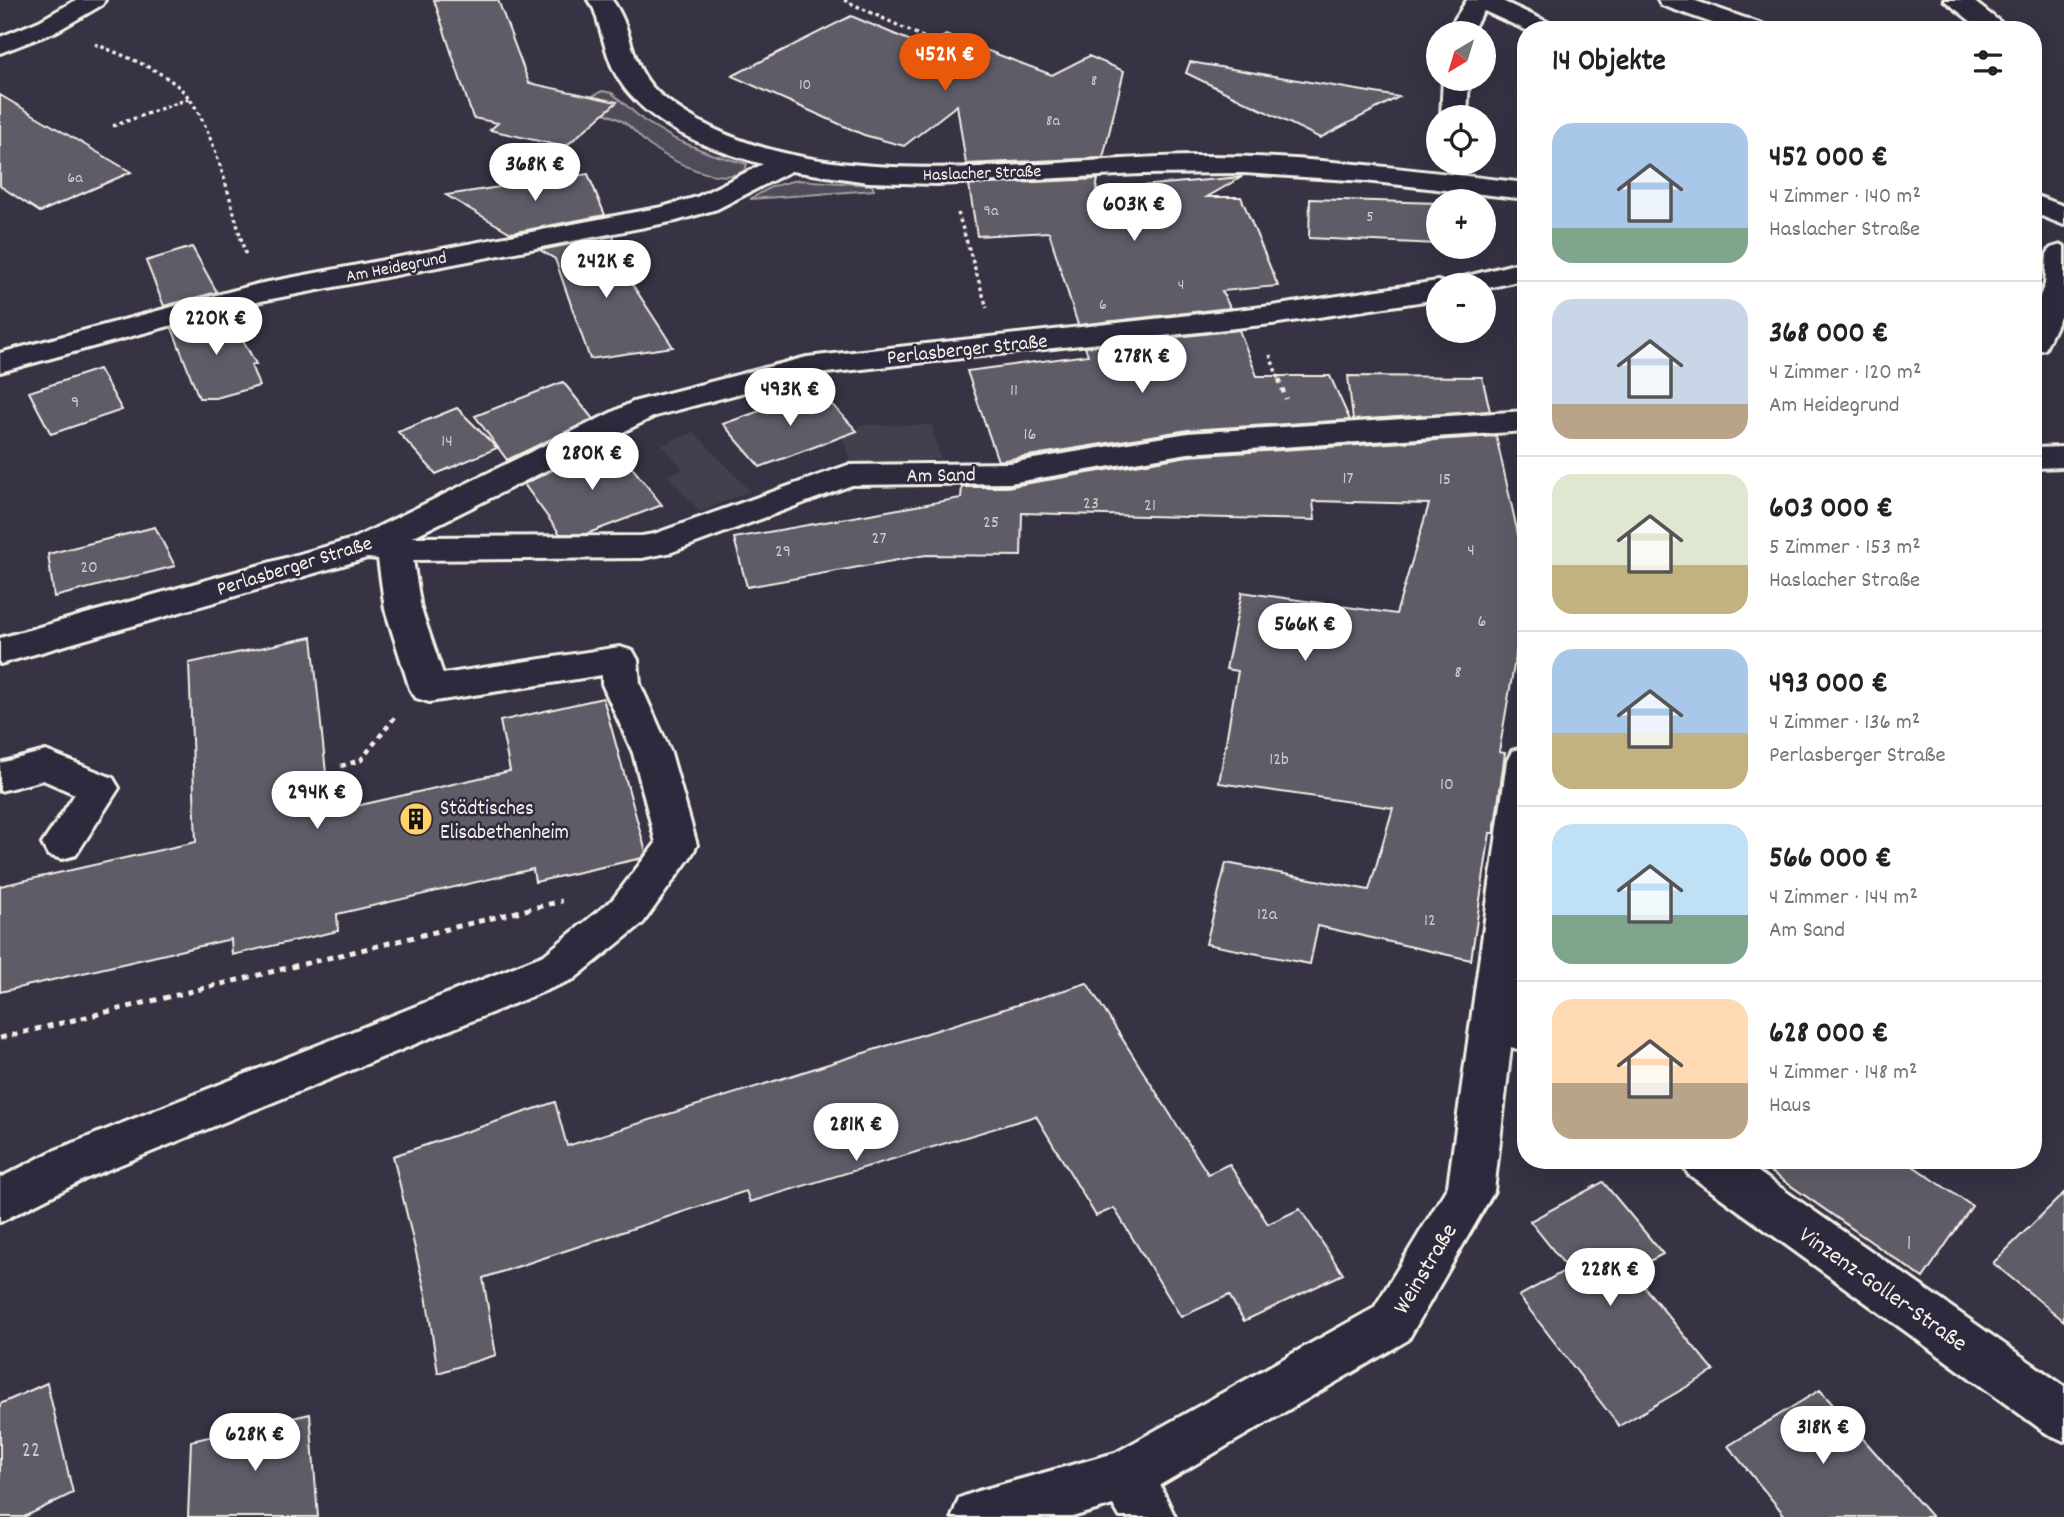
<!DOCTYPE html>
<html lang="de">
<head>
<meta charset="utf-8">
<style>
  body { margin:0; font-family:Dekko,sans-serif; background:#f6f6f6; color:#222; height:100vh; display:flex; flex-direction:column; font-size:26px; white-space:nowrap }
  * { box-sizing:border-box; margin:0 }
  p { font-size:23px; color:#767676 }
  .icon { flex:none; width:38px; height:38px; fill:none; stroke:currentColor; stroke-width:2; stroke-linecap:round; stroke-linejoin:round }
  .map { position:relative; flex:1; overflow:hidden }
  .drawer { position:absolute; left:1517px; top:21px; width:525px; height:1148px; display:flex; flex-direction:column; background:#fff; border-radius:28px; box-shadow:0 7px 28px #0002 }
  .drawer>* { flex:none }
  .needle { width:46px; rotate:218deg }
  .tools { position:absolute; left:1426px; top:21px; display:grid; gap:14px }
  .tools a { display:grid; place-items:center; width:70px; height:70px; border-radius:50%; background:#fff; box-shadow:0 7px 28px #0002; font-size:35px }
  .price { position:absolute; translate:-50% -60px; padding:0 16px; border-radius:24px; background:#fff; color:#222; font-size:23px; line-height:46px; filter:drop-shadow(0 2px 4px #0008) }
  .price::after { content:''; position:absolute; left:50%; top:42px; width:21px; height:16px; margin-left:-10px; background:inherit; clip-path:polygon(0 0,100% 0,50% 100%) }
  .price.on { background:#ea580c; color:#fff }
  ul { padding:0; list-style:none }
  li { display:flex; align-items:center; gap:21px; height:175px; padding:0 35px }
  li+li { border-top:2px solid #e0e0e0 }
  li span { display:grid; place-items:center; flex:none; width:196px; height:140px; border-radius:21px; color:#555 }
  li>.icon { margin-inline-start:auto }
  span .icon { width:84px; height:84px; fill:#fffc; stroke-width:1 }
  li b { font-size:30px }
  h2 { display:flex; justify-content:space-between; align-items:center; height:84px; padding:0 35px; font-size:30px }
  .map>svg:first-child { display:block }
  .built { fill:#433f4e }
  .green { fill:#504b59; stroke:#a29ea0; stroke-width:2 }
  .building { fill:#5f5c67; stroke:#f4f1e8; stroke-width:2 }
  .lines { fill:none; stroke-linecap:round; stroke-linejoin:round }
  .minor-casing { stroke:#f4f1e8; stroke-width:6 }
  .path-far2 { stroke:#f4f1e8; stroke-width:3.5; stroke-dasharray:3.5 3.5; stroke-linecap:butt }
  .path-far1 { stroke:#f4f1e8; stroke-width:4.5; stroke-dasharray:5 5; stroke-linecap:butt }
  .path { stroke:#f4f1e8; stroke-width:5; stroke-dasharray:6 6; stroke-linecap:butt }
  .minor { fill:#2f2a3d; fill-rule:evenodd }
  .labels { text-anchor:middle; stroke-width:5; stroke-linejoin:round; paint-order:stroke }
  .far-number-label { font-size:16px; fill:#cfccc8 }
  .far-street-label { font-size:18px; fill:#f4f1e8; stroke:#2f2a3d }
  .number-label { font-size:18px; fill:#cfccc8 }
  .street-label { font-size:21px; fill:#f4f1e8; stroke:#2f2a3d }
  .poi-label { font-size:21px; fill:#f4f1e8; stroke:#2f2a3d; text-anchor:start }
  .near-number-label { font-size:21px; fill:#cfccc8 }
  .near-street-label { font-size:24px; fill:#f4f1e8; stroke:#2f2a3d }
</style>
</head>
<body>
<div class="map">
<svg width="2064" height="1517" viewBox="0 0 2064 1517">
  <rect width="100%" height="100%" fill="#373244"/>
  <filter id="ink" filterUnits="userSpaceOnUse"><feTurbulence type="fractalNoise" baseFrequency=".0143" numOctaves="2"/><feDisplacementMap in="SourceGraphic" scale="14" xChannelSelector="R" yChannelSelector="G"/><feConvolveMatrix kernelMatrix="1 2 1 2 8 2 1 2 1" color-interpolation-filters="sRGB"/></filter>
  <g filter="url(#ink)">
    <!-- built -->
    <path class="built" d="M860,425H932L940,459L851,466L843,436L857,431Z
      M694,432L750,491L700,512L667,475L683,469L661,445Z"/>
    <!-- green -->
    <path class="green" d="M602,91L612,93L643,120L675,139L711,154L747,164L745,170C719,187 674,162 650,146C640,139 633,127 622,121C609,113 595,113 587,99Z
      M797,180L872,185L874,190L750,199L773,186Z"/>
    <!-- building -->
    <path class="building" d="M434,0H498L529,83L617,102L565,147L490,130L498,123L473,118Z
      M851,16L925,47L946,35L1052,75L1089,56L1124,71L1103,158L966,164L957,105L904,146L864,135L732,76Z
      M1190,62L1399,97L1320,138L1186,73Z
      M0,95L131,172L40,212L0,186Z
      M588,174L605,215L511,233L446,195Z
      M1242,177L1207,197H1241L1278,286L1222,291L1230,308L1078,325L1049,232L977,236L969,185L1098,179L1096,190Z
      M1310,199L1438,203V244L1309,238Z
      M613,236L632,284L673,347L590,359L555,259L540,250Z
      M192,247L217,292L164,306L146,261Z
      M228,313L256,364L251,365L259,386L216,398H199L172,328Z
      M1239,330L1257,376H1330L1350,420L1188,430L998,461L967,371L1088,355L1085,347Z
      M99,369L122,410L51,434L29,392Z
      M1348,376L1482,377L1490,411L1353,420Z
      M563,382L593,419L507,460L475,416Z
      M819,390L857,431L760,467L723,424Z
      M457,408L497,448L436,474L398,432Z
      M1496,436L1520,543L1526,544V596L1499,752L1505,753L1494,833H1490L1471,960L1318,926L1310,964L1206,944L1226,863L1369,890L1393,808L1219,783L1238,671L1226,669L1242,592L1396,614L1429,504L1313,501L1315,520L1022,513L1021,556L926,555L747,587L734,538L961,498L962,487H1007L1188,456Z
      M611,441L662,505L586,534H560L524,484Z
      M155,527L175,566L54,597L48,554Z
      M312,637L330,812L510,771L500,721L603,698L646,852L642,858L535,882L533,869L337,914L338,931L232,955L231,939L0,992V886L196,842L189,663Z
      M1087,983L1208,1174L1229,1164L1268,1224L1300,1209L1343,1274L1244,1321L1229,1295L1181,1317L1114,1208L1096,1216L1036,1116L750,1202L746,1191L483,1278L496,1355L438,1373L426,1295L393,1156L555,1102L567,1146Z
      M1754,1160H1904L1972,1206L1923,1278Z
      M1603,1182L1663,1254L1631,1271L1714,1371L1619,1426L1519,1296L1568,1269L1530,1221Z
      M2064,1193V1321L1993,1263Z
      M47,1383L73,1493L24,1517H0V1404Z
      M1820,1390L1932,1517H1786L1728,1446Z
      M310,1414L318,1517H188L191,1441Z"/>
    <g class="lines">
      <defs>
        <path id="minor" d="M76,0H105L102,5L57,31L0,53V37L39,21Z
          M588,0H612C636,32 627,68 663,97C799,207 1041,156 1204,156C1312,156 1419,171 1526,183V199L1365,181L1244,173L1141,174L937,184L868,182L791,171L717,209L676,221L261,301L0,372V353L258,284L662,207L697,197L763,164C710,150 641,124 614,71C605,51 601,29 594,9Z
          M1467,0H1500L1554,25L1557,30H1526L1484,11L1470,33H1446Z
          M1658,0H1693L1765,25L1768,30H1732L1661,5Z
          M1944,0H1972L2004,25L2001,30H1975L1977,26Z
          M1443,79H1469L1467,117H1441Z
          M2034,195L2064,206V225L2034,213Z
          M2061,245L2064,246V309L2045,349L2034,352V310L2045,284L2047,254L2051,248Z
          M1526,261V279L1484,289V285H1451L1456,279Z
          M1438,281L1450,285H1438V299L1272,324L808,375L655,416L412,537L642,536L654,534L848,465L1010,463L1188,433L1526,411V431L1188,453L1010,483L852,485L672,552L642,558L413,560L421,609L443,674L620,647L633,651L638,660L640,684L671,753L697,845L691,856L643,923L574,979L85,1179L0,1222V1178L53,1151L544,955L613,899L656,843L633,753L602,684V675L429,702L416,698L410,689L385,609L378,559L367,558L0,664V638L353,539L633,402L807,357L1272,306Z
          M2064,447V467L2034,468V448Z
          M1526,747V924L1517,1004L1526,1010V1052L1511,1047L1494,1191L1408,1340L1160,1485L1175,1517H1120L1113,1505L1072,1517H952L959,1498L978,1491L1115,1453L1374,1308L1448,1186L1507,761L1512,751Z
          M46,751L113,778L119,788L76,855L62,859L48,855L42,844L75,794L43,780L0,791V763Z
          M1681,1160H1741L2064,1386V1441L2046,1433L1688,1174Z"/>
      </defs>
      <!-- minor casing -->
      <use href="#minor" class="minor-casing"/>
      <!-- path-far2 -->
      <path class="path-far2" d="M844,0L923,37L912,56L916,70
        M95,44C124,56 156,67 180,88C214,119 232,211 246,256
        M113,126L191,98
        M958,213L987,308
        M1270,355L1279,381"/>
      <!-- path-far1 -->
      <path class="path-far1" d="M1279,379L1286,399
        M341,766L361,760L395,717"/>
      <!-- path -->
      <path class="path" d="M0,1038L562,901"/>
      <!-- minor -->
      <use href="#minor" class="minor"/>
    </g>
  </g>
  <!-- icons -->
  <defs>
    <symbol id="building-disc" viewBox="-11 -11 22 22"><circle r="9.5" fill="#ffd166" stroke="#2f2a3d"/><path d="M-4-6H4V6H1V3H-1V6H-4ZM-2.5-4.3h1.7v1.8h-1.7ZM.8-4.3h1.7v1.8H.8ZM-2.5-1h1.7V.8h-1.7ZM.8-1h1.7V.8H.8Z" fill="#111"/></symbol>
  </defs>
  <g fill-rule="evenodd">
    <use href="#building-disc" x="397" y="800" width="38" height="38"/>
  </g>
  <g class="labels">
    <!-- far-number labels -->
    <g class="far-number-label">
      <text x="1094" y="85">8</text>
      <text x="805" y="89">10</text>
      <text x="1053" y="125">8a</text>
      <text x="75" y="182">6a</text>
      <text x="991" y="215">9a</text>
      <text x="1370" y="221">5</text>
      <text x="1181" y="289">4</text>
      <text x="1103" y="309">6</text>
    </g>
    <!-- far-street labels -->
    <g class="far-street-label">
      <text transform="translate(982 172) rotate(-2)" y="6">Haslacher Straße</text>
      <text transform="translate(396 266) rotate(-11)" y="6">Am Heidegrund</text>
    </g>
    <!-- number labels -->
    <g class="number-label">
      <text x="1014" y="395">11</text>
      <text x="75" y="407">9</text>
      <text x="1030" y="439">16</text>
      <text x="447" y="446">14</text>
      <text x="1348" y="483">17</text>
      <text x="1445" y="484">15</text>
      <text x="1091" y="508">23</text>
      <text x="1150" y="510">21</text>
      <text x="991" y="527">25</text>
      <text x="879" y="543">27</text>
      <text x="1471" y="555">4</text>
      <text x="783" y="556">29</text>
      <text x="89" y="572">20</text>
      <text x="1482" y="626">6</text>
      <text x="1458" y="677">8</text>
      <text x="1279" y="764">12b</text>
      <text x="1447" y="789">10</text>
      <text x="1267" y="919">12a</text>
      <text x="1430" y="925">12</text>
    </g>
    <!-- street labels -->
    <g class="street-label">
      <text transform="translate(967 348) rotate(-6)" y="7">Perlasberger Straße</text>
      <text transform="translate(941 474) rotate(-1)" y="7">Am Sand</text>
      <text transform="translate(294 565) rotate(-17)" y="7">Perlasberger Straße</text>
    </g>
    <!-- poi labels -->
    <g class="poi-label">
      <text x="440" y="814">Städtisches<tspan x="440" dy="24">Elisabethenheim</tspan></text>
    </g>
    <!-- near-number labels -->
    <g class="near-number-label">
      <text x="1909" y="1249">1</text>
      <text x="31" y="1456">22</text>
    </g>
    <!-- near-street labels -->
    <g class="near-street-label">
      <text transform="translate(1424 1268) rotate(-59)" y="8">Weinstraße</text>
      <text transform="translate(1884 1288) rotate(35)" y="8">Vinzenz-Goller-Straße</text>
    </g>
  </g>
</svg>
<div class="tools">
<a><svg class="needle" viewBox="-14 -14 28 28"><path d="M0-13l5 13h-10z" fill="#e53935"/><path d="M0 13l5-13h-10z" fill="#767676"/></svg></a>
<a><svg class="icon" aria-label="locate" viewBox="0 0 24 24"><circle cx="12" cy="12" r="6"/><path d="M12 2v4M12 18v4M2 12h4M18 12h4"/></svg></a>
<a>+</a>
<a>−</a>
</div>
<b class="price on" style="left:945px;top:93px">452K €</b>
<b class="price" style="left:535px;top:203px">368K €</b>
<b class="price" style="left:1134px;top:243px">603K €</b>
<b class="price" style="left:606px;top:300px">242K €</b>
<b class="price" style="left:216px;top:357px">220K €</b>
<b class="price" style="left:1142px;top:395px">278K €</b>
<b class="price" style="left:790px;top:428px">493K €</b>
<b class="price" style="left:592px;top:492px">280K €</b>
<b class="price" style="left:1305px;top:663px">566K €</b>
<b class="price" style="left:317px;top:831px">294K €</b>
<b class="price" style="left:856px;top:1163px">281K €</b>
<b class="price" style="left:1610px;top:1308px">228K €</b>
<b class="price" style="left:1823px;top:1466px">318K €</b>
<b class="price" style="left:255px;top:1473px">628K €</b>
<section class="drawer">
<h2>14 Objekte<svg class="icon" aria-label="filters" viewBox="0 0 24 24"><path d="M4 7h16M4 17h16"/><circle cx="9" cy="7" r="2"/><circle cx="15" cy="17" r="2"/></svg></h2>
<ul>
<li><span style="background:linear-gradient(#a9c7e8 75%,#7fa58c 0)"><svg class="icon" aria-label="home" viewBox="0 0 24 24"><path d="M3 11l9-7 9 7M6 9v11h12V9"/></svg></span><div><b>452 000 €</b><p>4 Zimmer · 140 m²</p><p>Haslacher Straße</p></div></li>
<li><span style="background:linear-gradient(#c9d6e8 75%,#b9a48a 0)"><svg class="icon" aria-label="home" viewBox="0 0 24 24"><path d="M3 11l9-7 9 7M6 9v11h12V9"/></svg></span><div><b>368 000 €</b><p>4 Zimmer · 120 m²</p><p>Am Heidegrund</p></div></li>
<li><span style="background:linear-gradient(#dfe7d0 65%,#c2b280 0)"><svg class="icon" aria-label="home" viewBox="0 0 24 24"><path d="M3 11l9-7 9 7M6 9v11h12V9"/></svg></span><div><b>603 000 €</b><p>5 Zimmer · 153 m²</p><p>Haslacher Straße</p></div></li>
<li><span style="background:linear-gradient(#a9c7e8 60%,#c2b280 0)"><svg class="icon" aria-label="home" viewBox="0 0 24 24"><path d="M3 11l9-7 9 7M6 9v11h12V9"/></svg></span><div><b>493 000 €</b><p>4 Zimmer · 136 m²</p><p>Perlasberger Straße</p></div></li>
<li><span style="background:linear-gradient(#bfe0f5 65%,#7fa58c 0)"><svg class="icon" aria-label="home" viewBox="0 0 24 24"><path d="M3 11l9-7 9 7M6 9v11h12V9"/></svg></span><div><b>566 000 €</b><p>4 Zimmer · 144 m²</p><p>Am Sand</p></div></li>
<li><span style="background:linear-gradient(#ffd9b3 60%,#b9a48a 0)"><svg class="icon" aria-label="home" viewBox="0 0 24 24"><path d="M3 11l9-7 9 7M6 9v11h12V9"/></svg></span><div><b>628 000 €</b><p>4 Zimmer · 148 m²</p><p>Haus</p></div></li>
</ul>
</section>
</div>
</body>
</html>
